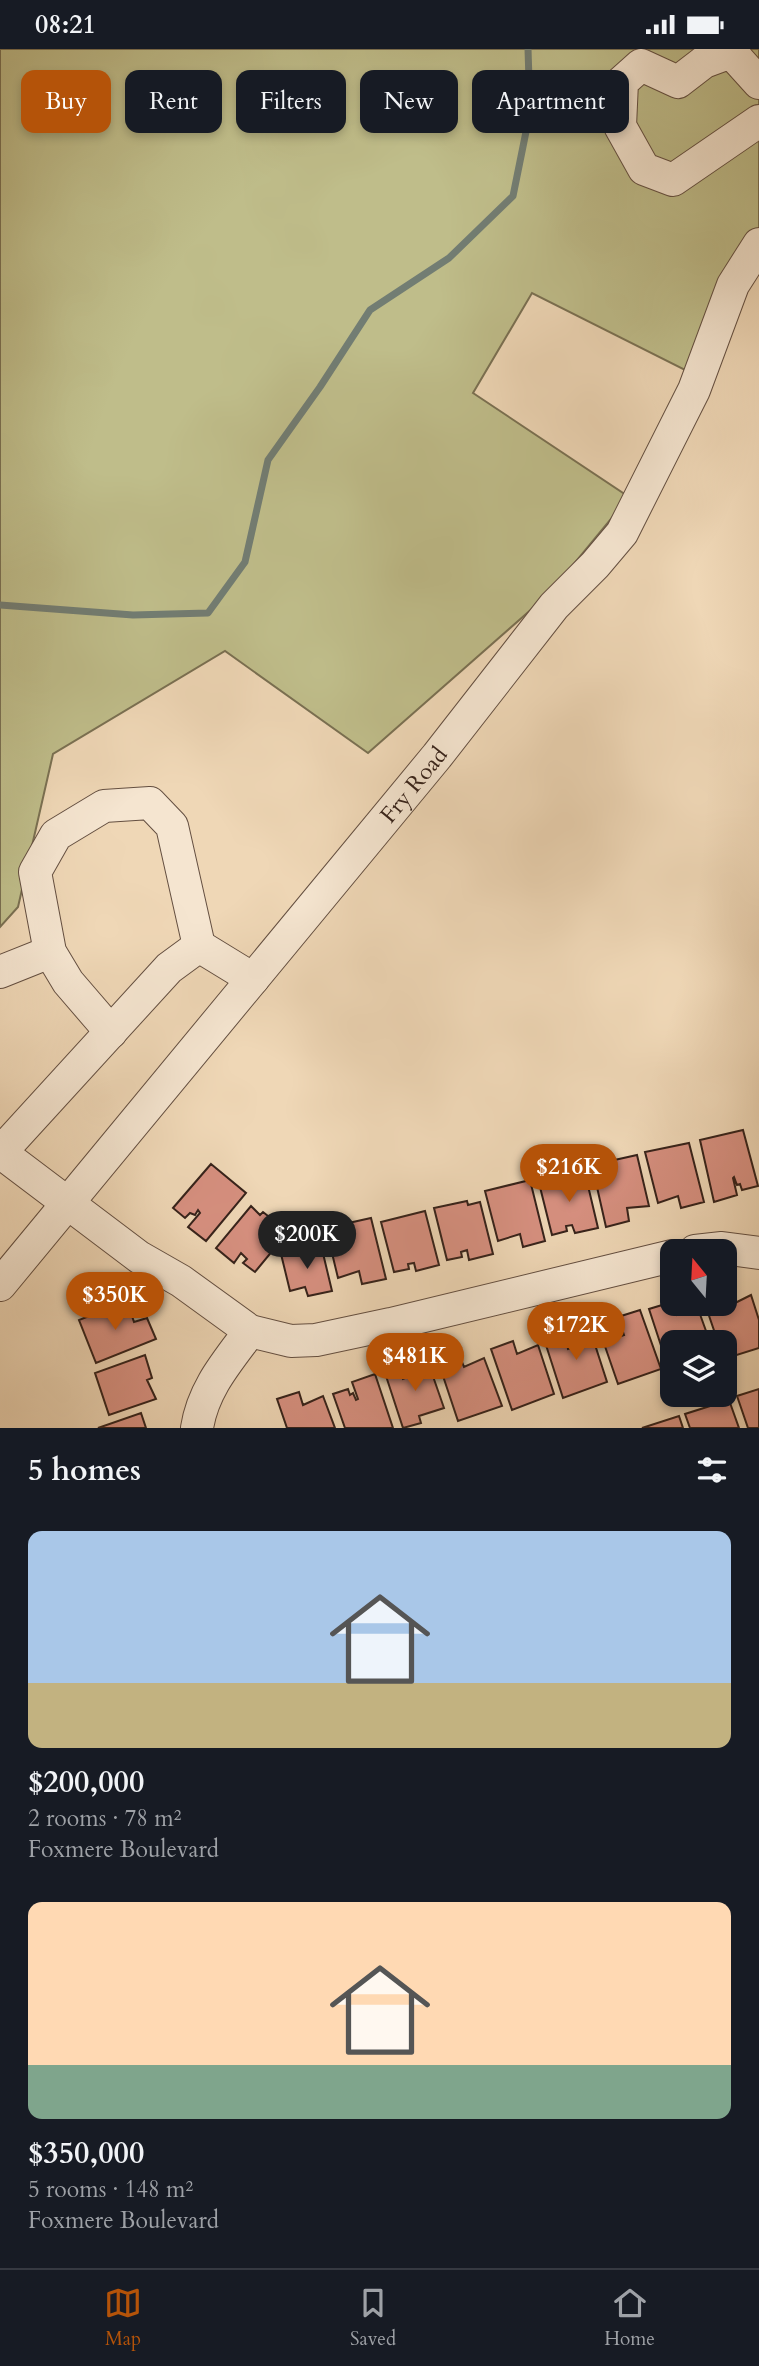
<!DOCTYPE html>
<html lang="en">
<head>
<meta charset="utf-8">
<style>
  body { margin:0; font-family:Cardo,serif; background:#20242c; color:#f1f3f6; height:100vh; display:flex; flex-direction:column; font-size:26px; white-space:nowrap }
  * { box-sizing:border-box; margin:0 }
  p { font-size:23px; color:#9ea1a6 }
  .icon { flex:none; width:38px; height:38px; fill:none; stroke:currentColor; stroke-width:2; stroke-linecap:round; stroke-linejoin:round }
  .map { position:relative; height:1379px; overflow:hidden }
  .side { display:flex; flex-direction:column; background:#171b24; flex:1 }
  .side>* { flex:none }
  .banner { position:absolute; left:21px; top:21px; width:718px; height:63px; display:flex; gap:14px }
  .needle { width:46px; rotate:342deg }
  .buttons { position:absolute; left:660px; top:1190px; display:grid; gap:14px }
  .buttons a { display:grid; place-items:center; width:77px; height:77px; border-radius:14px; background:#171b24; box-shadow:0 4px 10px #0003; font-size:35px }
  .price { position:absolute; translate:-50% -60px; padding:0 16px; border-radius:24px; background:#b45309; color:#fff; font-size:23px; line-height:46px; filter:drop-shadow(0 2px 4px #0008) }
  .price::after { content:''; position:absolute; left:50%; top:42px; width:21px; height:16px; margin-left:-10px; background:inherit; clip-path:polygon(0 0,100% 0,50% 100%) }
  .price.current { background:#222; color:#fff }
  ul { padding:0; list-style:none }
  li { display:grid; align-content:center; gap:14px; height:371px; padding:0 28px }
  li span { display:grid; place-items:center; height:217px; border-radius:14px; color:#555 }
  li>.icon { margin-inline-start:auto }
  span .icon { width:126px; height:126px; fill:#fffc; stroke-width:1 }
  li b { font-size:30px }
  h2 { display:flex; justify-content:space-between; align-items:center; height:84px; padding:0 28px; font-size:30px }
  .chip { padding:0 24px; border-radius:14px; background:#171b24; box-shadow:0 4px 10px #0003; font-size:24px; line-height:63px }
  .chip.current { background:#b45309; color:#fff }
  .status { display:flex; justify-content:space-between; align-items:center; height:49px; padding:0 35px; background:#171b24; direction:ltr }
  .status svg { height:19px; fill:currentColor }
  .dock { display:flex; justify-content:space-around; align-items:center; height:98px; border-top:2px solid #363941; background:#171b24; font-size:19px; color:#9ea1a6 }
  .dock a { display:grid; justify-items:center; gap:4px }
  .dock .current { color:#b45309 }
  .map>svg:first-child { display:block }
  .green { fill:#bfbd8a; stroke:#7a7052; stroke-width:2 }
  .lines { fill:none; stroke-linecap:round; stroke-linejoin:round }
  .stream { stroke:#727d73; stroke-width:7 }
  .building { fill:#d79080; stroke:#36221a; stroke-width:2 }
  .minor-casing { stroke:#644f41; stroke-width:34 }
  .minor { stroke:#f5e5d0; stroke-width:32 }
  .labels { text-anchor:middle; stroke-width:7; stroke-linejoin:round; paint-order:stroke }
  .street-label { font-size:23px; fill:#36221a; stroke:#f5e5d0 }
</style>
</head>
<body>
<div class="status"><b>08:21</b><svg viewBox="0 0 49 12"><path d="M0 12V9h3v3zM5 12V6h3v6zM10 12V3h3v9zM15 12V0h3v12zM26 1h20v11H26zM47 4h2v5h-2z"/></svg></div>
<div class="map">
<svg width="759" height="1379" viewBox="0 0 759 1379">
  <rect width="100%" height="100%" fill="#efd7b6"/>
  <filter id="stains"><feTurbulence type="fractalNoise" baseFrequency=".00286" numOctaves="4"/><feColorMatrix values="0 0 0 0 .2 0 0 0 0 .09 0 0 0 0 .02 0 0 0 .5 -.17"/></filter>
  <radialGradient id="worn" r=".72"><stop offset=".6" stop-color="#630" stop-opacity="0"/><stop offset="1" stop-color="#630" stop-opacity=".3"/></radialGradient>
  <!-- green -->
  <path class="green" d="M0,0H759V197L685,321L532,244L473,344L629,448L550,544L368,704L225,602L53,705L18,858L0,878Z"/>
  <g class="lines">
    <!-- stream -->
    <path class="stream" d="M0,556L133,566L208,564L245,513L268,411L320,338L370,261L449,209L513,147L530,63L528,0"/>
  </g>
  <!-- building -->
  <path class="building" d="M743,1081L758,1137L742,1141L740,1135L737,1136L734,1128L733,1129L737,1146L714,1153L700,1091Z
    M689,1094L704,1153L681,1159L678,1147L658,1154L645,1103Z
    M637,1106L649,1157L627,1159L629,1172L606,1178L592,1116Z
    M211,1115L246,1144L206,1192L188,1178L200,1164L198,1161L195,1166L190,1164L185,1169L173,1159Z
    M585,1124L598,1179L575,1184L572,1176L566,1177L567,1182L552,1186L539,1134Z
    M530,1131L545,1192L523,1198L520,1185L498,1192L485,1142Z
    M467,1152L468,1156L480,1153L493,1205L469,1211L467,1201L461,1203L462,1208L447,1211L434,1159Z
    M251,1157L260,1166L263,1163L288,1183L255,1223L243,1214L247,1210L241,1204L234,1214L216,1199Z
    M425,1162L439,1216L416,1222L414,1214L408,1215L409,1220L394,1223L381,1173Z
    M371,1169L386,1230L362,1235L359,1222L338,1229L326,1179Z
    M321,1196L332,1242L308,1247L305,1238L290,1242L281,1205Z
    M724,1243H726L731,1256L751,1246L759,1271V1299L724,1310V1293H718L705,1255H724Z
    M127,1252L134,1273L147,1269L156,1290L96,1314L79,1271Z
    M672,1253L677,1266L697,1257L710,1293H672L670,1324L649,1260Z
    M640,1261L661,1320L618,1335L599,1280L614,1275L615,1281L618,1280L621,1287L624,1286L618,1268Z
    M588,1274L607,1333L563,1349L545,1293L560,1288L563,1295L567,1294L568,1300L571,1299L565,1282Z
    M513,1292L517,1305L538,1296L554,1345L512,1361L491,1300Z
    M459,1305L464,1318L484,1309L502,1357L458,1372L438,1312Z
    M145,1306L152,1329L147,1331L156,1350L109,1366L95,1324Z
    M427,1310L444,1359L419,1367L421,1374L403,1379L386,1327L401,1322L403,1330L408,1328L405,1318Z
    M375,1325L393,1379H345L333,1345L348,1340L350,1346L353,1344L356,1351L358,1350L352,1333Z
    M759,1340V1379H748L737,1347Z
    M299,1343L303,1356L323,1347L335,1379H287L277,1350Z
    M729,1351L739,1379H690L685,1365Z
    M141,1364L146,1379H98Z
    M679,1367L683,1379H642Z"/>
  <g class="lines">
    <defs>
      <g id="minor">
        <path d="M759,34L731,3L704,13L678,33L641,16L622,33L620,77L644,120L673,131L759,72"/>
        <path d="M0,923L50,903"/>
        <path d="M111,983L68,933L50,903L35,823L56,786L104,757L150,754L172,777L199,897"/>
        <path d="M0,1103L139,1208L181,1232L250,1282L291,1292L316,1291L391,1275L672,1207"/>
        <path d="M0,1104L169,919L199,897L253,930"/>
        <path d="M695,1202L722,1199L759,1204"/>
        <path id="s1" d="M0,1236L437,707L554,557L595,516L622,484L694,341L733,236L759,195"/>
        <path d="M197,1379C203,1340 227,1313 250,1282"/>
      </g>
    </defs>
    <!-- minor casing -->
    <use href="#minor" class="minor-casing"/>
    <!-- minor -->
    <use href="#minor" class="minor"/>
  </g>
  <g class="labels">
    <!-- street labels -->
    <g class="street-label">
      <text dy="8" stroke="none"><textPath href="#s1" startOffset="649">Fry Road</textPath></text>
    </g>
  </g>
  <rect width="100%" height="100%" filter="url(#stains)"/>
  <rect width="100%" height="100%" fill="url(#worn)"/>
</svg>
<div class="buttons">
<a><svg class="needle" viewBox="-14 -14 28 28"><path d="M0-13l5 13h-10z" fill="#e53935"/><path d="M0 13l5-13h-10z" fill="#9ea1a6"/></svg></a>
<a><svg class="icon" aria-label="layers" viewBox="0 0 24 24"><path d="M12 4l9 5-9 5-9-5zM3 14l9 5 9-5"/></svg></a>
</div>
<b class="price" style="left:569px;top:1155px">$216K</b>
<b class="price current" style="left:307px;top:1222px">$200K</b>
<b class="price" style="left:115px;top:1283px">$350K</b>
<b class="price" style="left:576px;top:1313px">$172K</b>
<b class="price" style="left:415px;top:1344px">$481K</b>
<div class="banner">
<a class="chip current">Buy</a>
<a class="chip">Rent</a>
<a class="chip">Filters</a>
<a class="chip">New</a>
<a class="chip">Apartment</a>
</div>
</div>
<section class="side">
<h2>5 homes<svg class="icon" aria-label="filters" viewBox="0 0 24 24"><path d="M4 7h16M4 17h16"/><circle cx="9" cy="7" r="2"/><circle cx="15" cy="17" r="2"/></svg></h2>
<ul>
<li><span style="background:linear-gradient(#a9c7e8 70%,#c2b280 0)"><svg class="icon" aria-label="home" viewBox="0 0 24 24"><path d="M3 11l9-7 9 7M6 9v11h12V9"/></svg></span><div><b>$200,000</b><p>2 rooms · 78 m²</p><p>Foxmere Boulevard</p></div></li>
<li><span style="background:linear-gradient(#ffd9b3 75%,#7fa58c 0)"><svg class="icon" aria-label="home" viewBox="0 0 24 24"><path d="M3 11l9-7 9 7M6 9v11h12V9"/></svg></span><div><b>$350,000</b><p>5 rooms · 148 m²</p><p>Foxmere Boulevard</p></div></li>
</ul>
</section>
<nav class="dock">
<a class="current"><svg class="icon" aria-label="map" viewBox="0 0 24 24"><path d="M3 6l6-2 6 2 6-2v14l-6 2-6-2-6 2zM9 4v14M15 6v14"/></svg>Map</a>
<a><svg class="icon" aria-label="saved" viewBox="0 0 24 24"><path d="M7 4h10v16l-5-4-5 4z"/></svg>Saved</a>
<a><svg class="icon" aria-label="home" viewBox="0 0 24 24"><path d="M3 11l9-7 9 7M6 9v11h12V9"/></svg>Home</a>
</nav>
</body>
</html>
